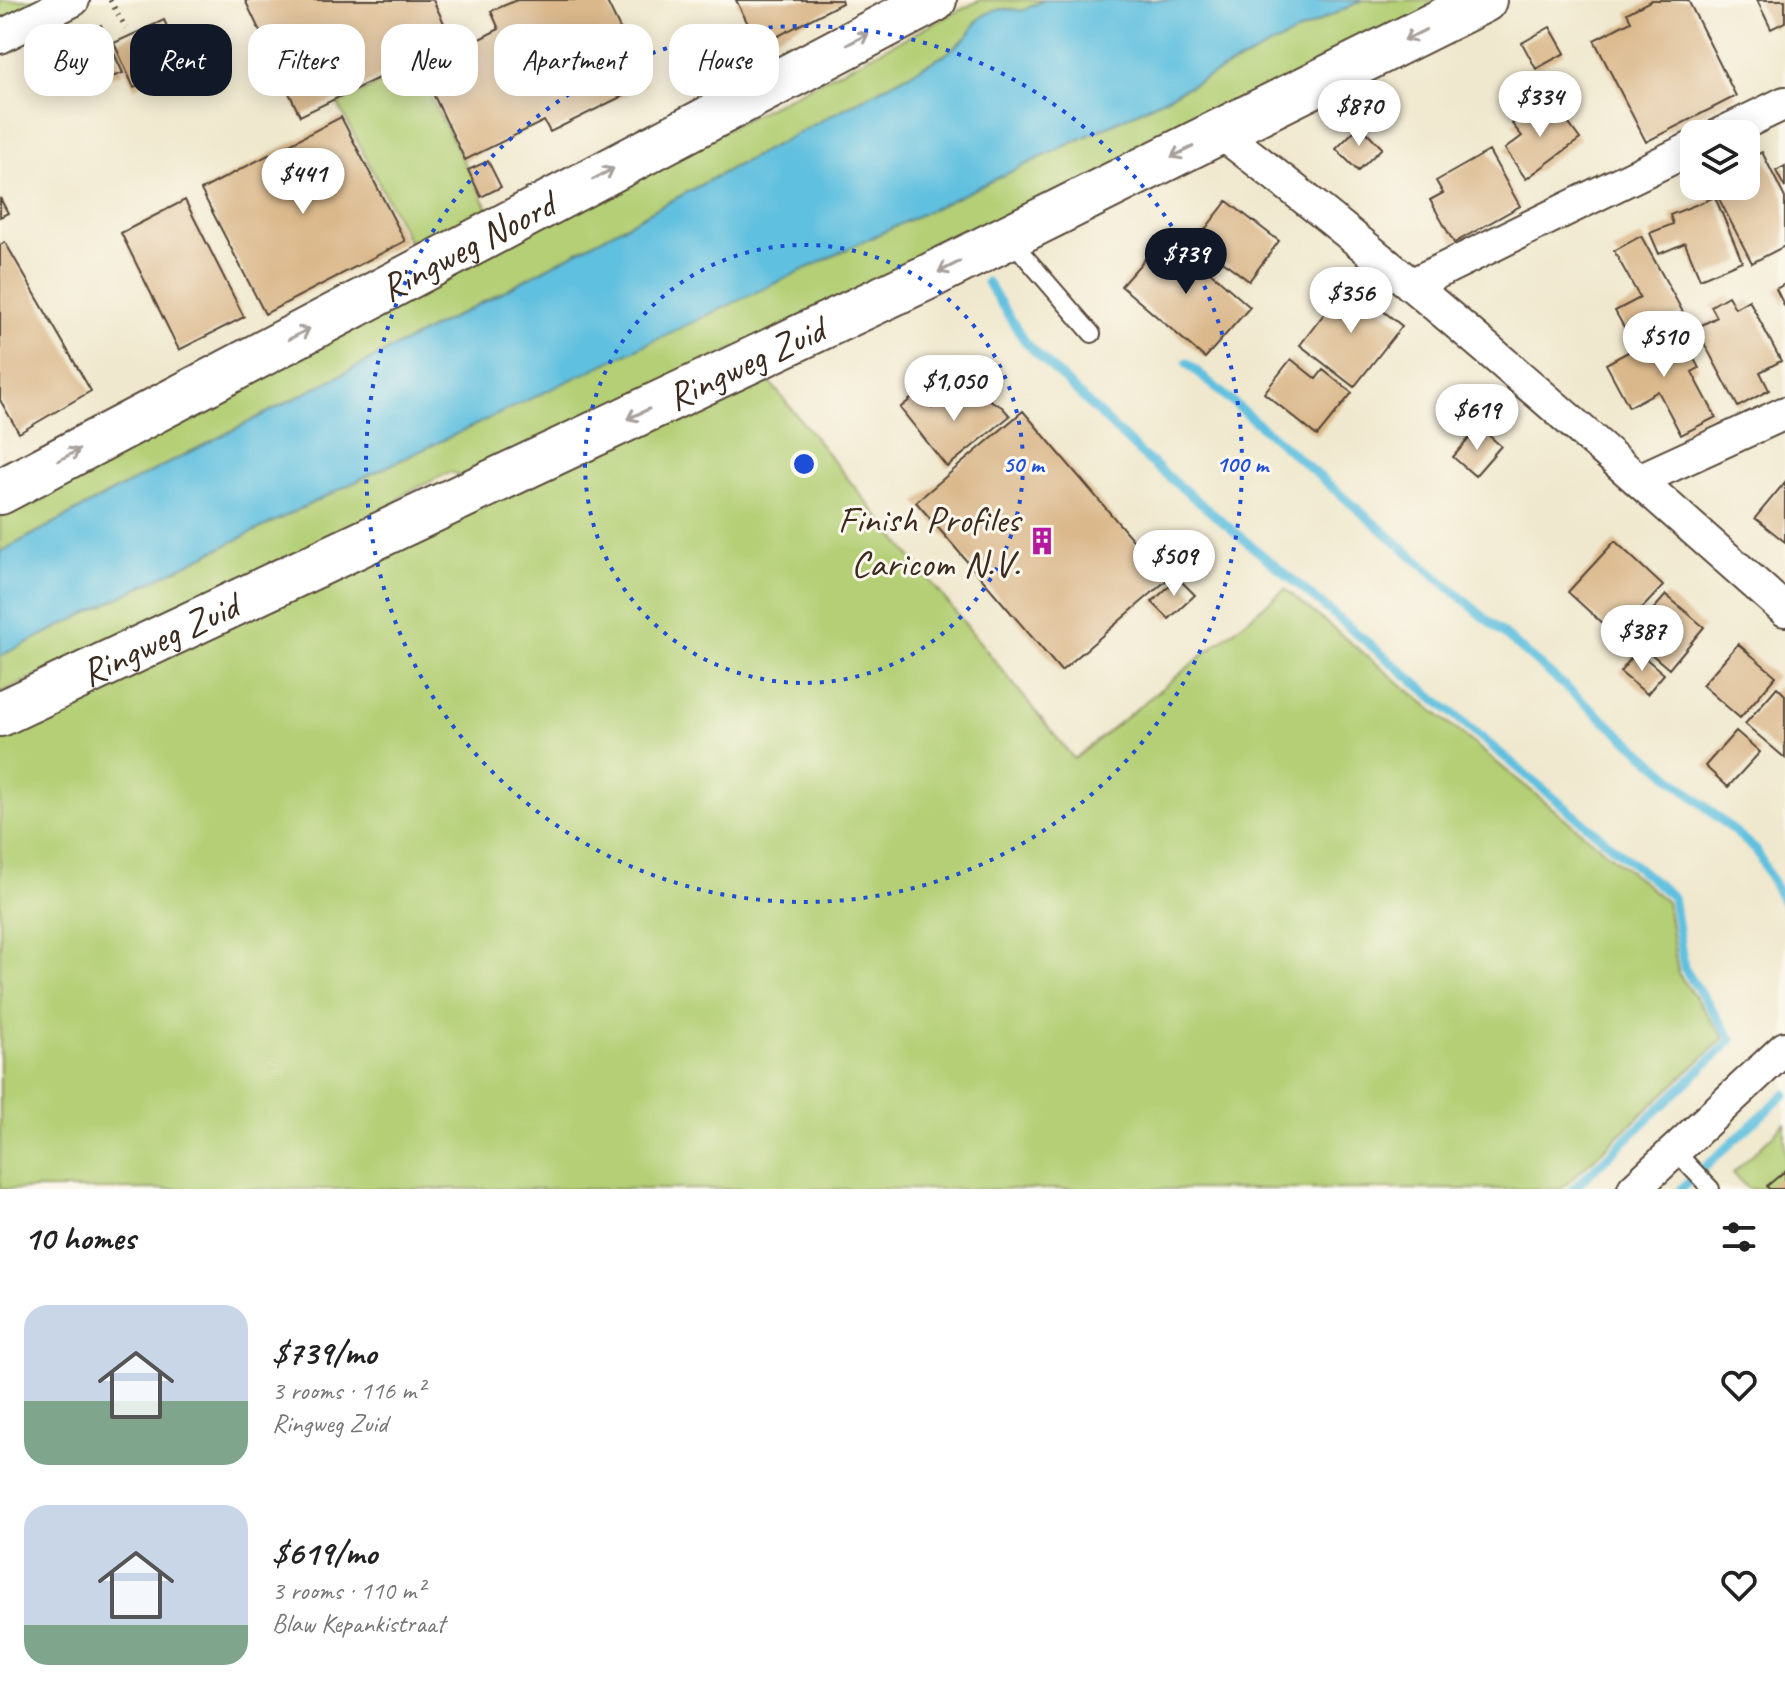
<!DOCTYPE html>
<html lang="en">
<head>
<meta charset="utf-8">
<style>
  body { margin:0; font-family:Caveat,sans-serif; background:#f6f6f6; color:#222; height:100vh; display:flex; flex-direction:column; font-size:30px; white-space:nowrap }
  * { box-sizing:border-box; margin:0 }
  p { font-size:26px; color:#767676 }
  .icon { flex:none; width:44px; height:44px; fill:none; stroke:currentColor; stroke-width:2; stroke-linecap:round; stroke-linejoin:round }
  .map { position:relative; height:1189px; overflow:hidden }
  .side { display:flex; flex-direction:column; background:#fff; flex:1 }
  .side>* { flex:none }
  .top-card { position:absolute; left:24px; top:24px; width:800px; height:72px; display:flex; gap:16px }
  .controls { position:absolute; left:1680px; top:120px; display:grid; gap:16px }
  .controls a { display:grid; place-items:center; width:80px; height:80px; border-radius:16px; background:#fff; box-shadow:0 4px 20px #0003; font-size:40px }
  .price { position:absolute; translate:-50% -68px; padding:0 18px; border-radius:28px; background:#fff; color:#222; font-size:26px; line-height:52px; filter:drop-shadow(0 2px 4px #0008) }
  .price::after { content:''; position:absolute; left:50%; top:48px; width:24px; height:18px; margin-left:-12px; background:inherit; clip-path:polygon(0 0,100% 0,50% 100%) }
  .price.selected { background:#111827; color:#fff }
  ul { padding:0; list-style:none }
  li { display:flex; align-items:center; gap:24px; height:200px; padding:0 24px }
  li span { display:grid; place-items:center; flex:none; width:224px; height:160px; border-radius:24px; color:#555 }
  li>.icon { margin-inline-start:auto }
  span .icon { width:96px; height:96px; fill:#fffc; stroke-width:1 }
  li b { font-size:34px }
  h2 { display:flex; justify-content:space-between; align-items:center; height:96px; padding:0 24px; font-size:34px }
  .tag { padding:0 28px; border-radius:24px; background:#fff; box-shadow:0 4px 20px #0003; font-size:28px; line-height:72px }
  .tag.selected { background:#111827; color:#fff }
  .map>svg:first-child { display:block }
  .green { fill:#b4cf76; stroke:#787c4a; stroke-width:2 }
  .water { fill:#60c0df; stroke:#4e757e; stroke-width:2 }
  .lines { fill:none; stroke-linecap:round; stroke-linejoin:round }
  .stream { stroke:#60c0df; stroke-width:9 }
  .building { fill:#dab88b }
  .lane-casing { stroke:#564638; stroke-width:20 }
  .street-casing { stroke:#564638; stroke-width:36 }
  .secondary-casing { stroke:#564638; stroke-width:48 }
  .path { stroke:#564638; stroke-width:5; stroke-dasharray:2 6; stroke-linecap:butt }
  .lane { stroke:#fff; stroke-width:16 }
  .street { stroke:#fff; stroke-width:32 }
  .secondary { stroke:#fff; stroke-width:44 }
  .oneway { stroke:#a79f9a }
  .ring { fill:none; stroke:#1d4ed8; stroke-width:4; stroke-dasharray:4 8 }
  .labels { text-anchor:middle; stroke-width:6; stroke-linejoin:round; paint-order:stroke }
  .street-label { font-size:38px; fill:#3b2a1e; stroke:#fbf7ec }
  .poi-label { font-size:38px; fill:#3b2a1e; stroke:#fbf7ec; text-anchor:end }
  .centre { fill:#1d4ed8; stroke:#fbf7ec; stroke-width:4 }
  .ring-label { font-size:24px; text-anchor:middle; font-weight:bold; fill:#1d4ed8; stroke:#fbf7ec; stroke-width:6; stroke-linejoin:round; paint-order:stroke }
</style>
</head>
<body>
<div class="map">
<svg width="1785" height="1189" viewBox="0 0 1785 1189">
  <rect width="100%" height="100%" fill="#fbf7ec"/>
  <filter id="ink" filterUnits="userSpaceOnUse"><feTurbulence type="fractalNoise" baseFrequency=".0125" numOctaves="2"/><feDisplacementMap in="SourceGraphic" scale="16" xChannelSelector="R" yChannelSelector="G"/><feConvolveMatrix kernelMatrix="1 2 1 2 8 2 1 2 1" color-interpolation-filters="sRGB"/></filter>
  <filter id="wash" filterUnits="userSpaceOnUse"><feTurbulence type="fractalNoise" baseFrequency=".006" numOctaves="4" result="noise"/><feDisplacementMap in="SourceGraphic" scale="32" xChannelSelector="R" yChannelSelector="G"/><feGaussianBlur stdDeviation="1.8" result="paint"/><feColorMatrix in="noise" values="0 0 0 0 0 0 0 0 0 0 0 0 0 0 0 0 0 1.4 0 .05"/><feComposite in="paint" operator="in"/></filter>
  <g filter="url(#wash)">
    <rect width="100%" height="100%" fill="#f0e8ce"/>
    <!-- green -->
    <path class="green" d="M0,0H57L0,29Z
      M980,0H1044L1022,12C1004,6 984,10 973,26C972,28 972,31 971,33C964,41 953,48 945,55L719,175L491,298L118,489L0,552V509L708,138Z
      M1362,0H1464L466,477L450,472L406,493L373,522L0,693V656L367,476L1133,114Z
      M414,65L492,216L416,255L338,104Z
      M761,371L1074,759L1285,589L1667,902L1678,973L1724,1038L1561,1189H0V734Z
      M1785,1123V1189H1748L1733,1173Z"/>
    <!-- water -->
    <path class="water" d="M1044,0H1362L1133,114L367,476L0,656V552L118,489L491,298L719,175L945,55C953,48 962,42 969,34C972,31 973,27 975,24C987,9 1005,7 1022,11Z"/>
    <g class="lines">
      <!-- stream -->
      <path class="stream" d="M987,282L1026,343L1140,453L1673,897L1684,968L1732,1040L1573,1189
        M1187,363L1756,850L1785,905
        M1681,1189L1785,1094"/>
    </g>
    <g id="blocks">
      <!-- building -->
      <path class="building" d="M245,0H433L453,42L300,116Z
        M517,0H606L647,84L550,132L544,121L465,160L421,69L499,29L491,11Z
        M736,0H841L842,3L759,46Z
        M1652,0H1688L1736,96L1646,142L1594,40L1631,21L1627,13Z
        M1757,0H1785V22L1771,29Z
        M164,20L184,65L134,88L114,43Z
        M101,25L123,73L112,77L91,30Z
        M1550,27L1565,53L1536,69L1522,43Z
        M1542,102L1550,114L1558,109L1580,139L1526,179L1505,149L1522,136L1512,124Z
        M341,117L405,241L265,314L201,190Z
        M1360,125L1382,148L1358,171L1336,149Z
        M1489,151L1520,206L1454,243L1430,200L1443,193L1436,181Z
        M1762,152L1785,198V246L1752,263L1717,195L1723,192L1719,186H1746V160Z
        M488,161L501,187L481,197L468,170Z
        M1785,166V188L1776,171Z
        M1715,197L1742,261L1700,279L1685,243L1659,254L1650,233L1673,224L1670,215Z
        M0,198L8,213L0,217Z
        M185,200L244,317L179,350L121,233Z
        M1227,201L1279,241L1249,281L1196,241Z
        M1167,234L1250,307L1205,358L1121,286Z
        M1641,236L1683,312L1631,340L1615,311L1640,298L1614,251Z
        M5,242L91,391L19,433L0,400V245Z
        M1348,283L1402,326L1354,387L1300,345Z
        M1785,284V307L1776,289Z
        M1728,296L1735,308L1749,300L1781,361L1760,372L1769,390L1738,407L1696,328L1717,317L1711,306Z
        M1676,326L1699,368L1692,372L1716,417L1681,435L1658,391L1629,407L1606,364Z
        M1291,359L1316,379L1323,370L1352,393L1317,436L1264,393Z
        M918,393L932,408L945,397H984L1002,407L1010,416L947,467L900,408Z
        M1023,411L1167,580L1061,671L916,502Z
        M1479,427L1501,446L1475,476L1453,457Z
        M1785,482V542L1755,518Z
        M1615,541L1663,586L1616,636L1568,592Z
        M1178,578L1195,595L1169,619L1152,602Z
        M1666,595L1704,627L1669,669L1630,636Z
        M1738,644L1776,676L1740,718L1702,685Z
        M1637,651L1664,674L1647,694L1620,672Z
        M1777,687L1785,695V758L1745,724Z
        M1736,731L1760,752L1728,787L1705,766Z
        M1785,1171V1189H1769L1767,1186Z"/>
    </g>
  </g>
  <g filter="url(#ink)">
    <use href="#blocks" fill-opacity="0" stroke="#564638" stroke-width="2"/>
    <g class="lines">
      <defs>
        <path id="lane" d="M1009,238L1092,334
          M1675,1151L1711,1189"/>
        <path id="street" d="M0,37L73,0
          M1221,133C1417,282 1601,447 1785,610
          M1721,134L1785,103
          M1411,285L1694,147
          M1639,480L1785,413
          M1634,1189L1785,1048"/>
        <g id="secondary">
          <path id="s1" d="M0,492L934,0"/>
          <path id="s2" d="M0,714L930,276L1484,0"/>
        </g>
      </defs>
      <!-- lane casing -->
      <use href="#lane" class="lane-casing"/>
      <!-- street casing -->
      <use href="#street" class="street-casing"/>
      <!-- secondary casing -->
      <use href="#secondary" class="secondary-casing"/>
      <!-- path -->
      <path class="path" d="M110,0L126,28"/>
      <!-- lane -->
      <use href="#lane" class="lane"/>
      <!-- street -->
      <use href="#street" class="street"/>
      <!-- secondary -->
      <use href="#secondary" class="secondary"/>
    </g>
    <!-- one-way arrows -->
    <defs><path id="oneway-shaft" d="M-6 0H5M1.5-3L5.5 0L1.5 3" fill="none" stroke-width="1.6" stroke-linecap="round" stroke-linejoin="round" transform="scale(2)"/></defs>
    <g class="oneway">
      <use href="#oneway-shaft" transform="translate(1415 35) rotate(153)"/>
      <use href="#oneway-shaft" transform="translate(858 39) rotate(-28)"/>
      <use href="#oneway-shaft" transform="translate(1182 152) rotate(154)"/>
      <use href="#oneway-shaft" transform="translate(603 174) rotate(-28)"/>
      <use href="#oneway-shaft" transform="translate(949 267) rotate(153)"/>
      <use href="#oneway-shaft" transform="translate(299 334) rotate(-28)"/>
      <use href="#oneway-shaft" transform="translate(638 414) rotate(155)"/>
      <use href="#oneway-shaft" transform="translate(69 455) rotate(-28)"/>
    </g>
  </g>
  <!-- distance rings -->
  <g class="ring">
    <circle cx="804" cy="464" r="219"/>
    <circle cx="804" cy="464" r="438"/>
  </g>
  <!-- icons -->
  <defs>
    <symbol id="building-bare" viewBox="-9 -9 18 18"><path d="M-4-6H4V6H1V3H-1V6H-4ZM-2.5-4.3h1.7v1.8h-1.7ZM.8-4.3h1.7v1.8H.8ZM-2.5-1h1.7V.8h-1.7ZM.8-1h1.7V.8H.8Z" fill="#b5179e" stroke="#fbf7ec" stroke-width="2.5" paint-order="stroke"/></symbol>
  </defs>
  <g fill-rule="evenodd">
    <use href="#building-bare" x="1022" y="521" width="40" height="40"/>
  </g>
  <g class="labels">
    <!-- street labels -->
    <g class="street-label">
      <text dy="13" stroke="none"><textPath href="#s1" startOffset="528">Ringweg Noord</textPath></text>
      <text dy="13" stroke="none"><textPath href="#s2" startOffset="824">Ringweg Zuid</textPath></text>
      <text dy="13" stroke="none"><textPath href="#s2" startOffset="176">Ringweg Zuid</textPath></text>
    </g>
    <!-- poi labels -->
    <g class="poi-label">
      <text x="1020" y="532">Finish Profiles<tspan x="1020" dy="44">Caricom N.V.</tspan></text>
    </g>
  </g>
  <circle cx="804" cy="464" r="12" class="centre"/>
  <g class="ring-label">
    <text x="1023" y="472">50 m</text>
    <text x="1242" y="472">100 m</text>
  </g>
</svg>
<div class="controls">
<a><svg class="icon" aria-label="layers" viewBox="0 0 24 24"><path d="M12 4l9 5-9 5-9-5zM3 14l9 5 9-5"/></svg></a>
</div>
<b class="price" style="left:1540px;top:139px">$334</b>
<b class="price" style="left:1359px;top:148px">$870</b>
<b class="price" style="left:303px;top:216px">$441</b>
<b class="price selected" style="left:1186px;top:296px">$739</b>
<b class="price" style="left:1351px;top:335px">$356</b>
<b class="price" style="left:1664px;top:379px">$510</b>
<b class="price" style="left:954px;top:423px">$1,050</b>
<b class="price" style="left:1477px;top:452px">$619</b>
<b class="price" style="left:1174px;top:598px">$509</b>
<b class="price" style="left:1642px;top:673px">$387</b>
<div class="top-card">
<a class="tag">Buy</a>
<a class="tag selected">Rent</a>
<a class="tag">Filters</a>
<a class="tag">New</a>
<a class="tag">Apartment</a>
<a class="tag">House</a>
</div>
</div>
<section class="side">
<h2>10 homes<svg class="icon" aria-label="filters" viewBox="0 0 24 24"><path d="M4 7h16M4 17h16"/><circle cx="9" cy="7" r="2"/><circle cx="15" cy="17" r="2"/></svg></h2>
<ul>
<li><span style="background:linear-gradient(#c9d6e8 60%,#7fa58c 0)"><svg class="icon" aria-label="home" viewBox="0 0 24 24"><path d="M3 11l9-7 9 7M6 9v11h12V9"/></svg></span><div><b>$739/mo</b><p>3 rooms · 116 m²</p><p>Ringweg Zuid</p></div><svg class="icon" aria-label="heart" viewBox="0 0 24 24"><path d="M12 20l-8-8c-3-5 5-10 8-4 3-6 11-1 8 4z"/></svg></li>
<li><span style="background:linear-gradient(#c9d6e8 75%,#7fa58c 0)"><svg class="icon" aria-label="home" viewBox="0 0 24 24"><path d="M3 11l9-7 9 7M6 9v11h12V9"/></svg></span><div><b>$619/mo</b><p>3 rooms · 110 m²</p><p>Blaw Kepankistraat</p></div><svg class="icon" aria-label="heart" viewBox="0 0 24 24"><path d="M12 20l-8-8c-3-5 5-10 8-4 3-6 11-1 8 4z"/></svg></li>
</ul>
</section>
</body>
</html>
